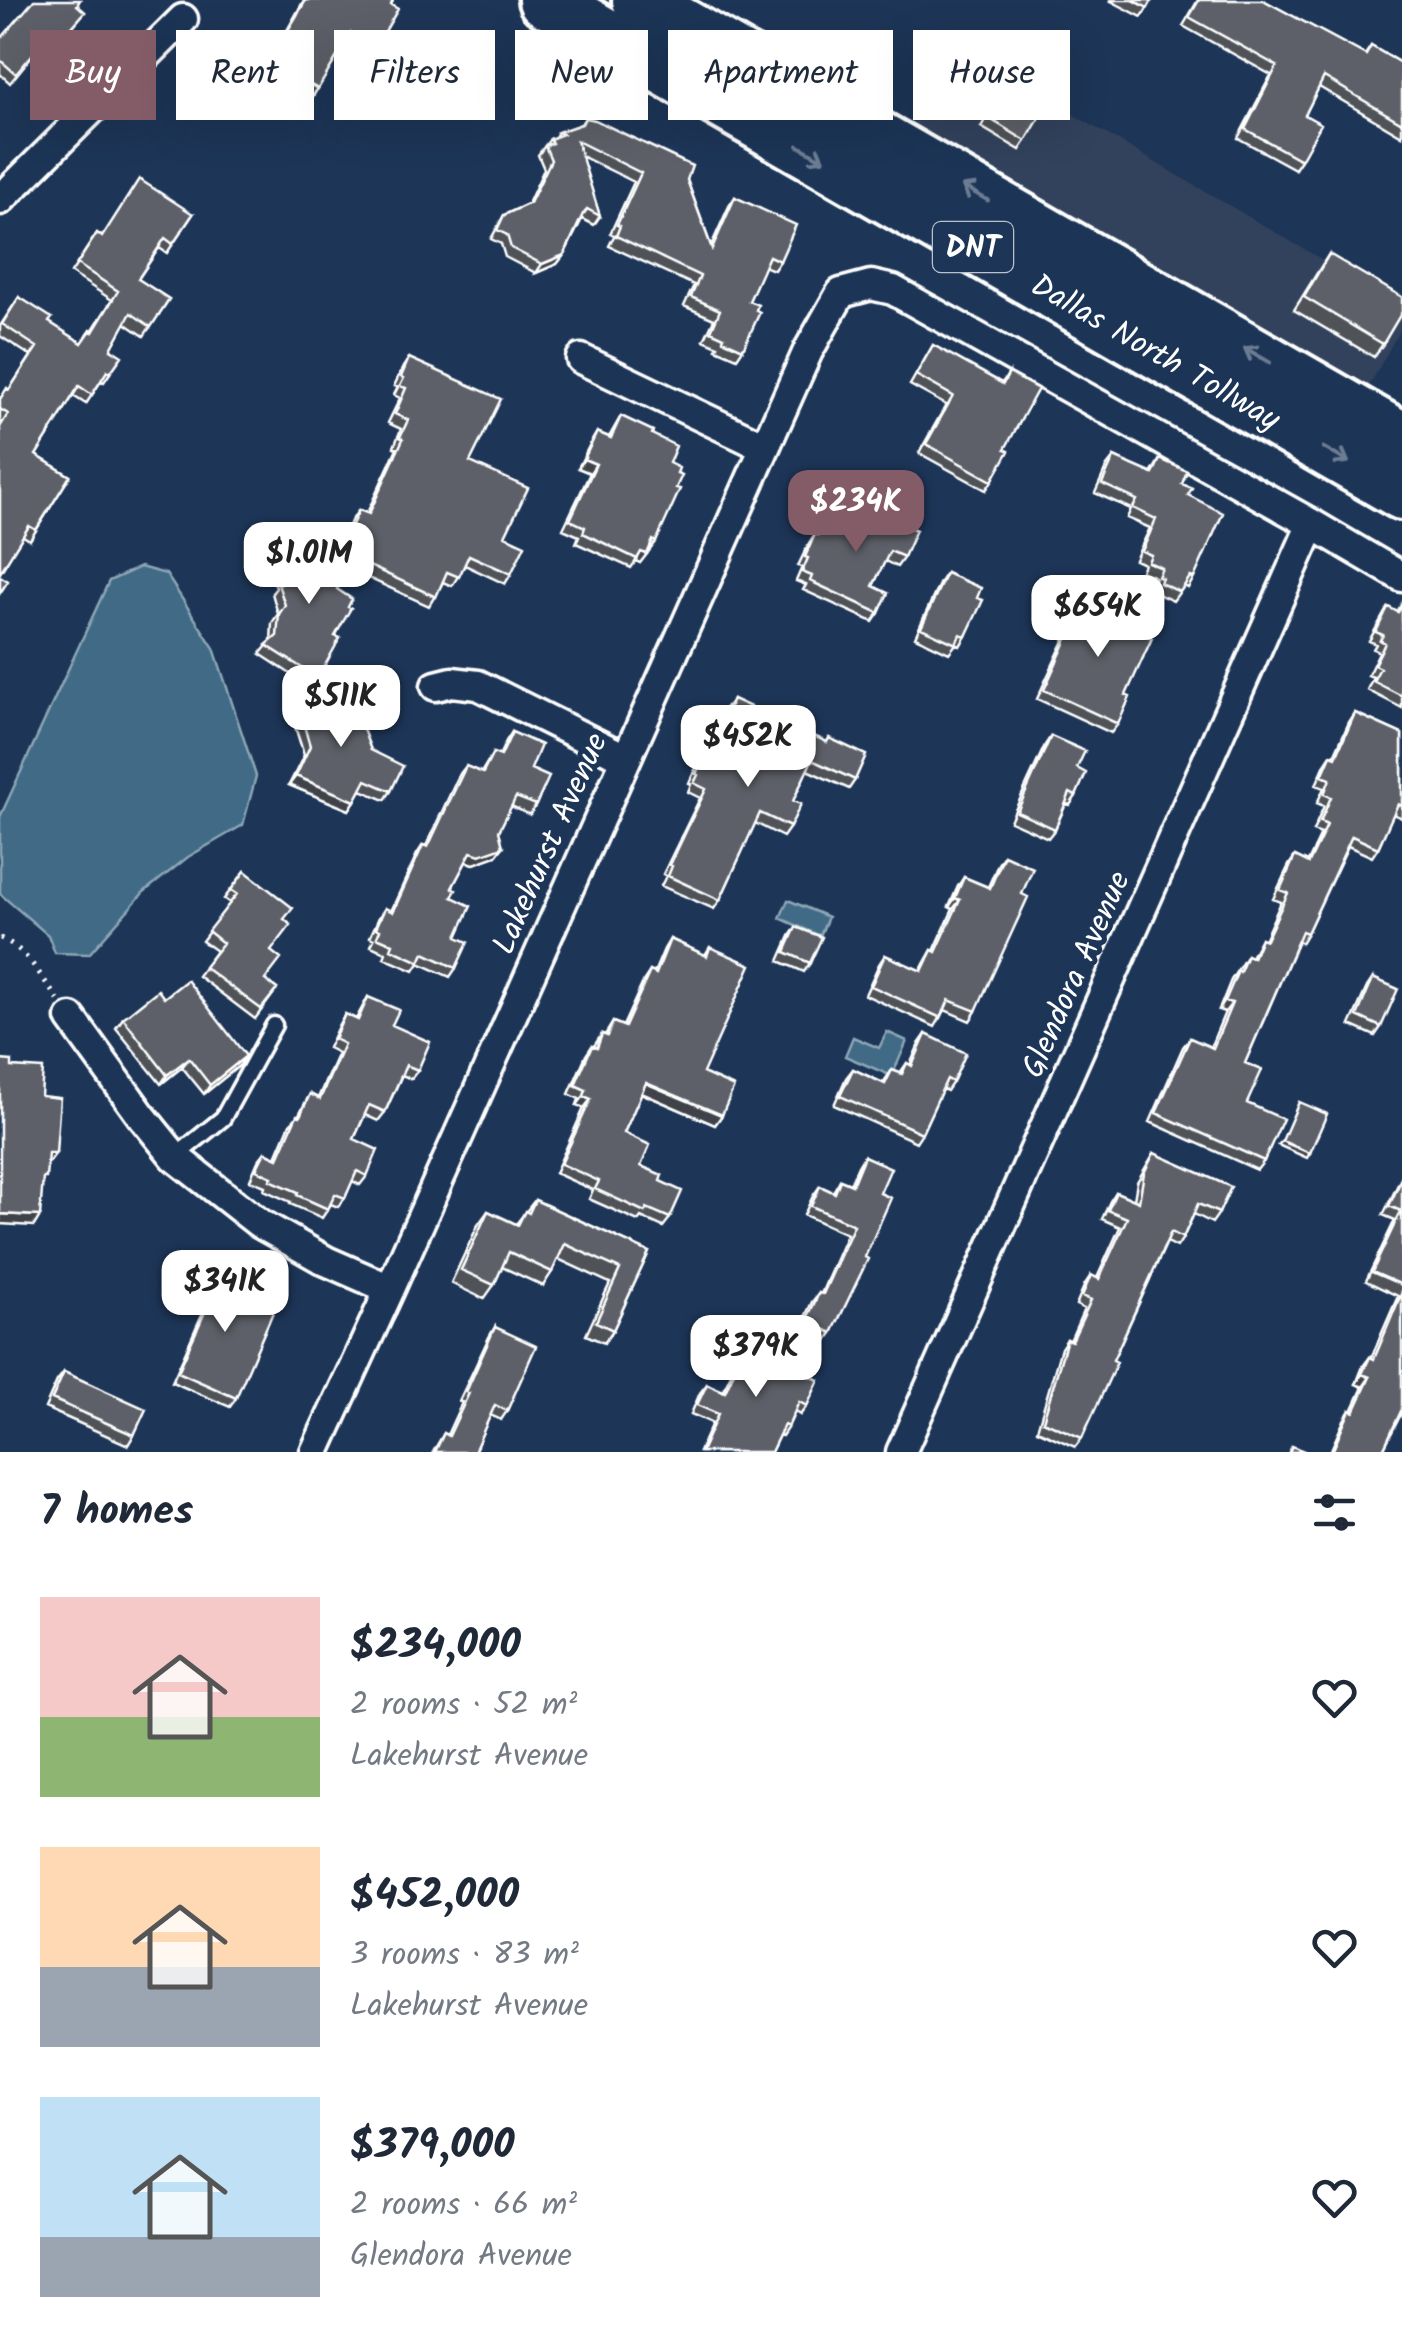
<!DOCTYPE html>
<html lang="en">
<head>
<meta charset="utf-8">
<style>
  body { margin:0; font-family:Kalam,sans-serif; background:#f6f6f7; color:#1f2937; height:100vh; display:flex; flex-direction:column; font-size:38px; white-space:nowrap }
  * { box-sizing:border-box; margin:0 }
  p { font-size:32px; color:#747a83 }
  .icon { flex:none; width:55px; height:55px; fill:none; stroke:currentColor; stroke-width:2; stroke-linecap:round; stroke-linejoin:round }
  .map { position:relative; height:1452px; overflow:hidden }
  .panel { display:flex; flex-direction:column; background:#fff; flex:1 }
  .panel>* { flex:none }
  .top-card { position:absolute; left:30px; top:30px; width:1342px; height:90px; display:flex; gap:20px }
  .price { position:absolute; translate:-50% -85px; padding:0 22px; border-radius:20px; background:#fff; color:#222; font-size:32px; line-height:65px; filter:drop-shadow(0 2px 5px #0008) }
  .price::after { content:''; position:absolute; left:50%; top:60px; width:30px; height:22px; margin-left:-15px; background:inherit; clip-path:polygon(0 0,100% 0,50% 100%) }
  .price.on { background:#845c67; color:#fff }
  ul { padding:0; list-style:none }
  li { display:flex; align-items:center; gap:30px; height:250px; padding:0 40px }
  li span { display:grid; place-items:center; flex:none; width:280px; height:200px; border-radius:0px; color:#555 }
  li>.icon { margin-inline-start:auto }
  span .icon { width:120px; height:120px; fill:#fffc; stroke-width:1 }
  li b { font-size:42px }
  h2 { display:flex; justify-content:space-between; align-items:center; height:120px; padding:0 40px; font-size:42px }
  .tag { padding:0 35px; border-radius:0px; background:#fff; box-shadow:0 10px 40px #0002; font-size:35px; line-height:90px }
  .tag.on { background:#845c67; color:#fff }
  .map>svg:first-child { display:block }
  .built { fill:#30425c }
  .water { fill:#406b86; stroke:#8ca6b6; stroke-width:2.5 }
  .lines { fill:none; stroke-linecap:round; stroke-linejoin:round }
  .lane-casing { stroke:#fff; stroke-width:21 }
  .street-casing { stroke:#fff; stroke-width:35 }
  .highway-casing { stroke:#fff; stroke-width:60 }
  .path { stroke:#fff; stroke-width:5; stroke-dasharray:2.5 8; stroke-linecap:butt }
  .lane { stroke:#1d3557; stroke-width:14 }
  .street { stroke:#1d3557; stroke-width:28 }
  .highway { stroke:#1d3557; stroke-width:52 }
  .wall { fill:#505359; stroke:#fff; stroke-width:2.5 }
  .shaded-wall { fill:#414349; stroke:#fff; stroke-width:2.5 }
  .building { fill:#5d6068; stroke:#fff; stroke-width:2.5 }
  .oneway { stroke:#6c7c92 }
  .labels { text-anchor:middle; stroke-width:10; stroke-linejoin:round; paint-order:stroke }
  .shield { fill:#1d3557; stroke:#bbc2cd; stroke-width:2.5 }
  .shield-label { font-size:30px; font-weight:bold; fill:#fff }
  .street-label { font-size:32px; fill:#fff; stroke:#1d3557 }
</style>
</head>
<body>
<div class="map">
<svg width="1402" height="1452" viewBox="0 0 1402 1452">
  <rect width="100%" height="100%" fill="#1d3557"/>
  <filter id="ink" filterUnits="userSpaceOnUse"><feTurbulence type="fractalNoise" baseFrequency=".01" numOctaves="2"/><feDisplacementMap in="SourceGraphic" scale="20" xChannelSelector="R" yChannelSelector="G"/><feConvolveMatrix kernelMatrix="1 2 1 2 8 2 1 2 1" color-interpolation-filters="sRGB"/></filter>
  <g filter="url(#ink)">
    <!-- built -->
    <path class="built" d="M949,42L1402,306V326L1368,388L911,130Z"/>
    <!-- water -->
    <path class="water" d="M140,567L166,574L214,648L256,776L243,825L188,857L144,892L89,954L55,953L48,935L0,894V817L109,581Z
      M788,900L828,917L820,936L780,918Z
      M887,1032L907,1041L892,1076L845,1056L853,1037L879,1048Z"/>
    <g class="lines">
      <defs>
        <path id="lane" d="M175,1157L223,1118L274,1025"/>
        <path id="street" d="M0,200L183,19
          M581,359L765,447
          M436,686L452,682L478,685L625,758
          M71,1018L141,1115L175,1157L259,1223L326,1261L390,1289
          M315,1452L390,1289L808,351L841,293L871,285L893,290L1312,524L1402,577
          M901,1452L1312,524"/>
        <g id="highway">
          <path id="s1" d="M545,0L1402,493"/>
          <path d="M639,0L1402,439"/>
        </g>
      </defs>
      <!-- lane casing -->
      <use href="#lane" class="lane-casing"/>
      <!-- street casing -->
      <use href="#street" class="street-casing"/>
      <!-- highway casing -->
      <use href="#highway" class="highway-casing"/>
      <!-- path -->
      <path class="path" d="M0,938C26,948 42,978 58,1000"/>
      <!-- lane -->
      <use href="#lane" class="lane"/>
      <!-- street -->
      <use href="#street" class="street"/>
      <!-- highway -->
      <use href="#highway" class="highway"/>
    </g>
    <!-- wall -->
    <path class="wall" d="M304,0H393L376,47L370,56L345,42L312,98L285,83L288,79L264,65L278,40L284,31L286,32Z
      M1109,0H1152L1142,17Z
      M1198,0H1263L1365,55L1371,46L1402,64V136L1319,87L1305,115L1301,160L1295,169L1238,138L1271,75L1183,26Z
      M77,5L85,12L50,54L40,46L10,83L0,74V40Z
      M1011,77L1026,141L1020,150L981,127Z
      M585,118L687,180L711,246L729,206L735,197L780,261L774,270L764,266L749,301L743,349L737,358L716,349L718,346L704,340L714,319L684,306L694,285L609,246L614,236L610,234L634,182L581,156L600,216L594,225L582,219L564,255L557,264L536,273L505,257L501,244L491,239L504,215L528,204L544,169L538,155L550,139L555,137L558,132L581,124Z
      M193,214L167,253L159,248L138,279L169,299L144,336L125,323L111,349L110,373L104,382L101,381L86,404L73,396L36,455L70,476L30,540L23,536L2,423L0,422V398L9,390L31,356L0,336V326L19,297L49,322L82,343L92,331L112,300L71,273L97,233L101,236Z
      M1329,254L1383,344L1374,357L1294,310Z
      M933,345L1002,383L1009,373L1005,449L992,481L986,490L919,453L946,405L910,385Z
      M409,358L470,462L505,536L511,574L505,584L465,565L452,586L443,582L429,606L333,562L352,519L359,510L367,513L397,448L394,447L401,429L388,423L400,398L394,395L398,387L394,386L403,367Z
      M621,416L652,434L669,463L656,542L640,563L636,561L631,568L576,543L579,536L563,529L590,473L578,468L591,442L597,432L609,437Z
      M1114,457L1151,474L1160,459L1182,484L1188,495L1194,578L1188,588L1184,586L1173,601L1153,592L1155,588L1152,586L1155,577L1141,571L1144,564L1135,560L1150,528L1127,518L1131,509L1095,493L1107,466Z
      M843,508L852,512L855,508L884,521L887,517L904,557L897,567L885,561L873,586L879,613L873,622L803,590L806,585L796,581L802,567L798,566L809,543L818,529L824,520L833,524Z
      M273,546L337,589L348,607L318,678L312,688L260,654L271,641L272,623L278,614L272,593L276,588L266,555Z
      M946,573L977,598L966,636L960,646L956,644L949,653L915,637L940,582Z
      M1078,586L1103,615L1126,695L1118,724L1111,733L1037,699L1074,619L1062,614L1071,595Z
      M1402,603V708L1367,690L1373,677L1368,675L1379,652L1373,649L1376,644L1369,641L1388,607L1397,612Z
      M733,699L855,780L849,789L807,770L793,801L790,827L783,837L755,823L720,900L714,909L661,886L666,876L663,874L700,798L688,792L691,784L689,783L720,715Z
      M297,702L344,711L371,750L391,791L385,800L361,790L349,810L289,785L304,755L290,711Z
      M1355,713L1402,734V818L1393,814L1378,848L1372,857L1348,846L1307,933L1301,943L1298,941L1245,1063L1247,1103L1264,1161L1257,1170L1150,1122L1183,1047L1190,1038L1210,1048L1225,1012L1219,1010L1231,980L1247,955L1251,957L1261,938L1264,940L1281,902L1273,899L1289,865L1295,856L1308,862L1321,834L1313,831L1324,806L1317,803L1324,788L1316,785L1325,764L1331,755L1334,756L1349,722Z
      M512,732L531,769L536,805L530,815L511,806L499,831L503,847L496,856L474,864L466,862L452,888L457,937L456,968L450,977L419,963L414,971L384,958L386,953L371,946L374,939L370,937L379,917L385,908L391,911L417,854L423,845L426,846L459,775L466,766L481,773L493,753L499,756L506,741Z
      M1051,736L1077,768L1076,796L1070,805L1066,804L1055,829L1048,838L1010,821L1045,745Z
      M1004,855L976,1011L970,1021L945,1010L935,1027L865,995L879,964L885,955L920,971L932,950L934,951L953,909L949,907L958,886L964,877L988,887L998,864Z
      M245,871L284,920L271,951L265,980L277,989L255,1019L198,976L216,951L202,941L230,903L224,899Z
      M796,927L810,963L804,972L779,961L790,936Z
      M670,939L705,955L710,947L703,1073L722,1115L715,1125L641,1093L624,1133L641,1166L660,1181L670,1218L663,1227L641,1217L638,1221L589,1199L593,1190L555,1173L584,1108L577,1105L579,1099L569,1094L586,1055L592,1046H594L602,1034L605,1035L613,1022L623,1026L644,980L650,971L654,973L664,949Z
      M1373,978L1381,1027L1375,1036L1350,1025L1367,987Z
      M368,997L392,1025L418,1070L411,1079L402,1075L385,1112L378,1121L365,1115L354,1139L367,1176L360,1185L352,1181L345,1198L338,1207L331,1204L322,1218L290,1204L291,1202L264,1190L265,1186L250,1180L258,1161L265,1152L276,1157L290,1124L298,1116L310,1094L318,1098L338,1053L328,1048L339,1024L345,1014L356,1019Z
      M164,998L240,1065L204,1094L182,1067L161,1084L116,1028L123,1018Z
      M926,1034L953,1082L947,1091L942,1089L922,1133L916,1142L834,1105L846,1078L853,1069L883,1083L892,1070L900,1073L907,1063L910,1065L919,1044Z
      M1154,1153L1219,1213L1212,1223L1194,1214L1183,1238L1177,1247L1167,1242L1113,1360L1082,1438L1075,1447L1037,1430L1061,1348L1067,1339L1070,1341L1084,1309L1076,1305L1085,1284L1091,1275L1097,1278L1120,1227L1102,1219L1110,1201L1116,1192L1134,1200L1137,1182Z
      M864,1156L880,1193L832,1333L826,1342L799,1330L812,1302L819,1293L821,1294L847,1234L804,1215L813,1196L820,1186L833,1192L840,1180L850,1184L858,1166Z
      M1402,1176V1412L1382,1452H1330L1344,1420L1350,1410L1352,1411L1363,1387L1356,1384L1363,1366L1370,1357L1371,1358L1398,1296L1366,1281L1395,1220L1383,1215Z
      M535,1200L649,1252L613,1330L604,1343L586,1335L610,1283L558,1259L552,1272L543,1286L502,1267L494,1285L484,1299L451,1283L478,1225L488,1211L516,1224Z
      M231,1265L236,1398L230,1407L172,1382L203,1312L193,1286L199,1276Z
      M495,1327L507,1411L501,1420L490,1415L474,1452H433L444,1433L447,1435L462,1402L459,1401L489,1337Z
      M760,1332L783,1358L807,1406L800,1415L795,1412L788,1427L782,1436L779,1435L771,1452H699L712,1423L691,1414L700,1393L707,1384L723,1391L739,1356L745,1347L750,1349Z
      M64,1372L134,1435L128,1445L45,1408L57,1381Z"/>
    <!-- shaded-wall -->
    <path class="shaded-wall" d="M564,255L557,264L536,273L542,264Z
      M584,459L596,464L590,473L578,468Z
      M641,552L647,554L640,563L636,561Z
      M296,776L355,801L349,810L289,785Z
      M503,847L496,856L474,864L465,861L471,852Z
      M955,898L960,900L953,909L949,907Z
      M1225,1001L1232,1003L1225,1012L1219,1010Z
      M246,1056L240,1065L204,1094L210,1085Z
      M189,1058L182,1067L161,1084L167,1075Z
      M646,1083L722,1115L715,1125L639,1092Z
      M584,1096L591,1099L584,1108L577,1105Z
      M1282,1141L1310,1153L1307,1158L1278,1145Z
      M48,1153H56L49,1162H41Z
      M0,1214L40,1216L34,1226L0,1224Z
      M1362,1374L1370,1377L1363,1387L1356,1384Z"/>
    <!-- building -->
    <path class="building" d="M34,0H80L77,5L85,12L56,45L47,37L16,74L0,60V40Z
      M306,0H393L391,5L398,9L376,47L351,33L318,89L292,74L294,69L270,56L284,31L287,32Z
      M1133,0H1152L1148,8Z
      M1199,0H1263L1366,55L1371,46L1402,64V123L1324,77L1305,115L1321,124L1301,160L1245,129L1277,66L1189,17Z
      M1011,77L1050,100L1026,141L987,117Z
      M585,118L595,120L692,166L687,180L712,249L735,197L796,225L780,261L769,256L749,301L758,305L756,310L760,312L743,349L723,340L724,337L711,331L720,310L691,297L700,276L616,236L620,226L617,225L641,173L577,141L600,216L587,209L584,214H583L564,255L542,264L511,248L507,235L497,230L504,215L530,203L551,160L545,146L552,143L550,139L563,134L558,132L582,124Z
      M139,179L193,214L173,244L165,238L138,279L169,299L151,327L131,313L111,349L122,356L110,373L107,371L92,395L79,386L36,455L70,476L36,530L29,526L0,573V427L8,414L0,409V399L7,388L9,390L37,347L2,324L19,297L52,318L49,322L82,343L91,330L93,332L118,291L77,264L97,233L102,237Z
      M1329,254L1402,297V312L1383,344L1304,297Z
      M933,345L1003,384L1009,373L1038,389L1005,449L1009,451L992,481L926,444L953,396L916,375Z
      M409,358L501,399L470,462L528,488L505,536L525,545L511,574L469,555L459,577L447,572L436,597L339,552L359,510L369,514L403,439L400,437L408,420L395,414L406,388L400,386L404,378L401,377Z
      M621,416L653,431L652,434L676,446L669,463L679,468L677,473L682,475L676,488L680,489L656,542L653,540L647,554L641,552L637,559L583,533L585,527L570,520L596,464L584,459L597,432L611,438Z
      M1114,457L1153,474L1160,459L1187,471L1182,484L1192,488L1188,495L1223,513L1194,578L1190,577L1180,592L1160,583L1162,578L1158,577L1162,568L1148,562L1151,555L1142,551L1156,519L1133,508L1137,500L1102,484Z
      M843,508L853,513L855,508L885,522L887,517L916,530L904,557L890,551L873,586L888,593L879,613L810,581L812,576L802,572L808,558L805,557L815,534L818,535L824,520L835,525Z
      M295,541L346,570L337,589L352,599L348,607L351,608L335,636L340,638L318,678L266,645L277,636L279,614L285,605L278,584L284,583L273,546Z
      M946,573L981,588L977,598L983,600L966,636L960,634L956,644L921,628Z
      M0,576L8,581L0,593Z
      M1078,586L1109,600L1103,615L1152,638L1126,695L1130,697L1118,724L1044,690L1080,610L1069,604Z
      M1402,605V696L1373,681L1380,668L1374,665L1385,643L1380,640L1383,635L1376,632L1388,607L1398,612Z
      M336,690L344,711L347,710L349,713L356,711L371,750L403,766L391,791L366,780L355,801L296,776L310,746L297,702Z
      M733,699L827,742L829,738L866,755L855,780L812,760L793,801L801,804L790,827L760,813L720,900L668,876L672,866L670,865L706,789L694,783L698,775L696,774L726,706L729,707Z
      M1355,713L1402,734V806L1398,804L1378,848L1352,836L1307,933L1302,931L1245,1063L1262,1070L1247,1103L1283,1119L1264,1161L1156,1113L1190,1038L1213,1048L1232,1003L1225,1001L1238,971L1240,972L1247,955L1253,958L1261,938L1266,940L1288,893L1280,890L1295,856L1309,863L1327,825L1320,822L1331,797L1324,794L1330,779L1322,776L1331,755L1336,757Z
      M512,732L541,745L531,769L549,777L536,805L516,797L499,831L503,847L480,855L471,852L452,888L456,890L452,897L471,906L457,937L468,942L456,968L424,953L420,962L391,949L393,944L377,937L380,930L376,928L385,908L393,912L423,845L428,847L466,766L483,773L493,753L501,756Z
      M1051,736L1085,751L1077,768L1086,773L1076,796L1070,793L1055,829L1017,812Z
      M1004,855L1033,868L1022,894L1028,897L976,1011L949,1000L941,1018L871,986L885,955L922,971L932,950L936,952L960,900L955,898L964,877L990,888Z
      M245,871L293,908L284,919L291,925L271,951L281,959L265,980L277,989L261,1009L204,967L223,943L208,931L237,894L231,890Z
      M796,927L822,937L810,963L785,952Z
      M670,939L707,956L710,947L751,965L703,1073L734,1087L722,1115L646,1083L624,1133L650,1145L641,1166L662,1175L660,1181L682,1191L670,1218L647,1208L645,1212L595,1189L599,1181L561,1164L591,1099L584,1096L586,1090L575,1085L592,1046L597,1048L602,1034L607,1036L613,1022L625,1027L650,971L656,974Z
      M1373,978L1398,989L1381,1027L1357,1016Z
      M187,980L246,1056L210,1085L189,1058L167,1075L123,1018L158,990L164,998Z
      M368,997L399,1010L392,1025L430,1042L418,1070L406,1065L385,1112L369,1105L354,1139L378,1150L367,1176L357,1171L345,1198L335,1194L328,1209L297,1195L298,1192L270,1180L272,1177L256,1170L265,1152L278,1158L297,1115L300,1116L310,1094L320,1099L344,1044L334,1039L345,1014L358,1020Z
      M926,1034L966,1053L953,1082L947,1079L922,1133L840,1096L853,1069L885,1084L892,1070L902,1074L907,1063L912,1066Z
      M0,1060L12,1061V1067L43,1069L41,1096L60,1098L56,1153H48L46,1178H43L40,1216L0,1214Z
      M1299,1102L1327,1114L1310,1153L1282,1141Z
      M1154,1153L1231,1187L1219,1213L1198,1204L1183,1238L1171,1232L1113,1360L1117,1362L1082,1438L1043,1421L1067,1339L1072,1341L1091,1300L1082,1296L1091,1275L1099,1279L1127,1218L1108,1210L1116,1192L1139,1202L1144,1173Z
      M864,1156L891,1168L880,1193L891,1198L865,1257L868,1259L832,1333L806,1321L819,1293L823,1294L854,1225L811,1206L820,1186L835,1193L840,1180L852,1185Z
      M1402,1178V1285L1372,1272L1401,1211L1389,1206Z
      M535,1200L649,1252L613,1330L596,1322L620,1269L565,1244L552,1272L509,1252L494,1285L461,1270L488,1211L518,1225L525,1211L529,1213Z
      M231,1265L244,1297L273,1312L236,1398L178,1372L209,1303L199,1276Z
      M1402,1292V1409L1382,1452H1332L1350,1410L1354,1412L1370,1377L1362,1374L1370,1357L1374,1359Z
      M495,1327L536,1346L507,1411L495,1405L474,1452H435L444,1433L449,1436L469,1393L466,1392Z
      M760,1332L789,1345L783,1358L788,1360L785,1365L819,1380L807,1406L799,1402L788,1427L784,1425L771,1452H701L718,1414L697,1405L707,1384L725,1392L745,1347L752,1350Z
      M64,1372L146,1409L134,1435L52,1399Z
      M1292,1446L1306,1452H1289Z"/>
    <!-- one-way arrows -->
    <defs><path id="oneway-shaft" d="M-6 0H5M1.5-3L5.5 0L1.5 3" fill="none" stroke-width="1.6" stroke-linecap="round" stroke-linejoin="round" transform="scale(2.5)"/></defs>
    <g class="oneway">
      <use href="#oneway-shaft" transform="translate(811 153) rotate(30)"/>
      <use href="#oneway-shaft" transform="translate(975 193) rotate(-150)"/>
      <use href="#oneway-shaft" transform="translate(1257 355) rotate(-150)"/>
      <use href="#oneway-shaft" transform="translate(1336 455) rotate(30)"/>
    </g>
  </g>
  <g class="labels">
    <!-- shield labels -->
    <rect class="shield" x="933" y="222" width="80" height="50" rx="8"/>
    <g class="shield-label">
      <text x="973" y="257">DNT</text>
    </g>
    <!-- street labels -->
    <g class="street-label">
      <text dy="11" stroke="none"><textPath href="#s1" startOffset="705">Dallas North Tollway</textPath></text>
      <text transform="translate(549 843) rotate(-66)" y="11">Lakehurst Avenue</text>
      <text transform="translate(1075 974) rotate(-66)" y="11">Glendora Avenue</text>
    </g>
  </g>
</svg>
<b class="price on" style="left:856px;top:555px">$234K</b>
<b class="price" style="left:309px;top:607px">$1.01M</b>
<b class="price" style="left:1098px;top:660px">$654K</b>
<b class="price" style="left:341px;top:750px">$511K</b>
<b class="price" style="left:748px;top:790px">$452K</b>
<b class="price" style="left:225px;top:1335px">$341K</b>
<b class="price" style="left:756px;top:1400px">$379K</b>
<div class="top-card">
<a class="tag on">Buy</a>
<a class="tag">Rent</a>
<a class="tag">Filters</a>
<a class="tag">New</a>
<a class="tag">Apartment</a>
<a class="tag">House</a>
</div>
</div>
<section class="panel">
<h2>7 homes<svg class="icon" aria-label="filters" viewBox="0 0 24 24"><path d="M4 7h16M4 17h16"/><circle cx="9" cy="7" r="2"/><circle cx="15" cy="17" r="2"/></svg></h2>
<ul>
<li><span style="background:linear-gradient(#f6c9c9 60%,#8fb573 0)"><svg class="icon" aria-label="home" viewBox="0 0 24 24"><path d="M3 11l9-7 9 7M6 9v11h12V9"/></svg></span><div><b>$234,000</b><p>2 rooms · 52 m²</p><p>Lakehurst Avenue</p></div><svg class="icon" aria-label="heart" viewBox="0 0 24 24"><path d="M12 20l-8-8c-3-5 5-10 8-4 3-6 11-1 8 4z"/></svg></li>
<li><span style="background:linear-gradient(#ffd9b3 60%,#9aa5b1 0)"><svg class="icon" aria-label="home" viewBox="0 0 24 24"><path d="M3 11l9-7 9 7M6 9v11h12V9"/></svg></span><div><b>$452,000</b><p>3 rooms · 83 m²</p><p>Lakehurst Avenue</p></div><svg class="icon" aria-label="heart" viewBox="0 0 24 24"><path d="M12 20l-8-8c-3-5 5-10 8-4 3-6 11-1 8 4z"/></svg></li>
<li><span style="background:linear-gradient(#bfe0f5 70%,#9aa5b1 0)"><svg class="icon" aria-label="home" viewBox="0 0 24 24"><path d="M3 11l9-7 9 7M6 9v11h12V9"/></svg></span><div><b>$379,000</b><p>2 rooms · 66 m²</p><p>Glendora Avenue</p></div><svg class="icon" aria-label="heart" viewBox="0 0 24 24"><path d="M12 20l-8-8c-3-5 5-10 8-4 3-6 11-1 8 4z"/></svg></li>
</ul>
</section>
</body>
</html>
